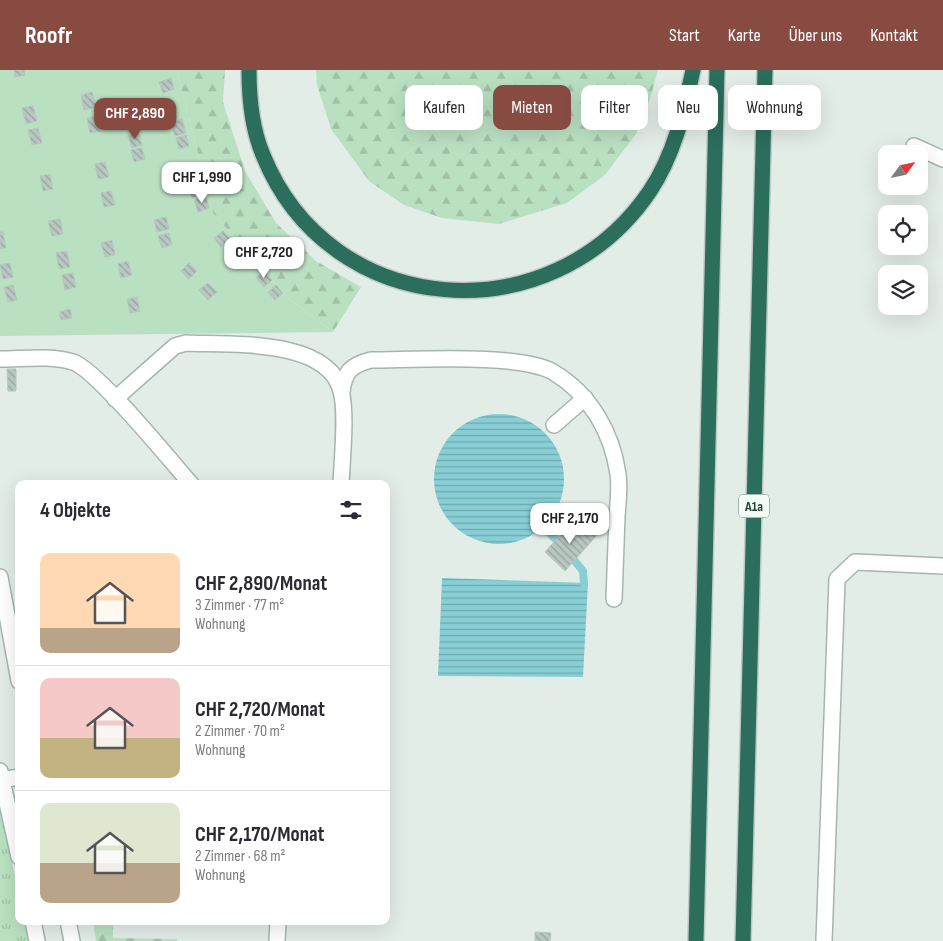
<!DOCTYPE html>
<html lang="de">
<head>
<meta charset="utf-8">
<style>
  body { margin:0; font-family:"Sofia Sans Condensed",sans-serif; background:#f2f2f3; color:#2b2b33; height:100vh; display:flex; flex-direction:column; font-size:19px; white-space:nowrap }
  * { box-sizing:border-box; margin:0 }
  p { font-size:16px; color:#7c7c81 }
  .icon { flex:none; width:28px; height:28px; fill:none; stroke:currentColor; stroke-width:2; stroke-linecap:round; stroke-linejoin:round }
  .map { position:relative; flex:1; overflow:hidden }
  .drawer { position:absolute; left:15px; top:410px; width:375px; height:445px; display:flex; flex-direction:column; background:#fff; border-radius:10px; box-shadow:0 5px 20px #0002 }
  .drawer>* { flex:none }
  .top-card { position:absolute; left:405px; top:15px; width:462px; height:45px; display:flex; gap:10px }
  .needle { width:32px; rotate:57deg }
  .tools { position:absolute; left:878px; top:75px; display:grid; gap:10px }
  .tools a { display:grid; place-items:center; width:50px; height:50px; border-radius:10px; background:#fff; box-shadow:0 5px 20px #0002; font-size:25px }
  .price { position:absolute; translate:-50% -42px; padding:0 11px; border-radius:10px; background:#fff; color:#222; font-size:16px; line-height:32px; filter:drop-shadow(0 1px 2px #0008) }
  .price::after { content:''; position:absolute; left:50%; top:30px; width:15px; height:11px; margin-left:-8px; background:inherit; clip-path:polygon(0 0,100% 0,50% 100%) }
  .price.current { background:#884b42; color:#fff }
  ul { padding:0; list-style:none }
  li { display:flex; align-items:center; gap:15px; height:125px; padding:0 25px }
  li+li { border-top:1px solid #e1e1e2 }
  li span { display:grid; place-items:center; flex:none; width:140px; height:100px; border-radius:10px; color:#555 }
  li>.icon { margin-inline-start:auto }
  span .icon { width:60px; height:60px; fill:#fffc; stroke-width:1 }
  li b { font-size:21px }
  h2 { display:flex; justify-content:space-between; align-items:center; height:60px; padding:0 25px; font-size:21px }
  .pill { padding:0 18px; border-radius:10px; background:#fff; box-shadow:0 5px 20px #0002; font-size:18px; line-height:45px }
  .pill.current { background:#884b42; color:#fff }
  header { display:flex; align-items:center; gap:30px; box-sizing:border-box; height:70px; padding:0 25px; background:#884b42; color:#fff }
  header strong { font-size:24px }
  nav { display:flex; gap:28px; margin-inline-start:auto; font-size:18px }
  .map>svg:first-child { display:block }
  .green { fill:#bae0c2 }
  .forest { fill:url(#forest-firs) }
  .park { fill:url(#park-tufts) }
  .water { fill:url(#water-rules) }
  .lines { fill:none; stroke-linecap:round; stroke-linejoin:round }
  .stream { stroke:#88ced5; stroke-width:8 }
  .building { fill:url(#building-back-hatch); stroke:#b5c8be }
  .minor-casing { stroke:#a5b6af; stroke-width:18 }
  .highway-casing { stroke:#c1cac7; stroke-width:18 }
  .minor { stroke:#fff; stroke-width:15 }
  .highway { stroke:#2b6e5c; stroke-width:15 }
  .labels { text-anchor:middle; stroke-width:4.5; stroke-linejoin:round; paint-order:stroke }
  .shield { fill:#f4faf6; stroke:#607870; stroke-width:1 }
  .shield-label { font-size:14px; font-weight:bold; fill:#214036 }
</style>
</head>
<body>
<header>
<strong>Roofr</strong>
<nav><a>Start</a><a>Karte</a><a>Über uns</a><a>Kontakt</a></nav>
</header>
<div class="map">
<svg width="943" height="871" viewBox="0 0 943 871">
  <defs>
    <pattern id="forest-firs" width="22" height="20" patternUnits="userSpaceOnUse" patternTransform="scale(1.25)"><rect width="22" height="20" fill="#bae0c2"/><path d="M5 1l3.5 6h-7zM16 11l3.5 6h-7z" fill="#a0c1a7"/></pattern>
    <pattern id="park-tufts" width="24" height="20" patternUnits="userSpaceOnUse" patternTransform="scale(1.25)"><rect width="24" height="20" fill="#bae0c2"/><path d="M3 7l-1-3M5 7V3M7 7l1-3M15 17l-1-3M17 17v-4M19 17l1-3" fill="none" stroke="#a0c1a7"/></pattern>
    <pattern id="water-rules" width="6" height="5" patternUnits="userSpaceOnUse" patternTransform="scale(1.25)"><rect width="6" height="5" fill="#88ced5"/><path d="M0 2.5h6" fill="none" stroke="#6fa9ae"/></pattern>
    <pattern id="building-back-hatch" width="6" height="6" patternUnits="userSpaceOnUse" patternTransform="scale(1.25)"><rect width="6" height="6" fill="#b8c8c1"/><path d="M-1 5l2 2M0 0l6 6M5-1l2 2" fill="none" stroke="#95a49e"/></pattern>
  </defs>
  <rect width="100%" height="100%" fill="#e3ede8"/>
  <!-- green -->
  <path class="green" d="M0,0H177L213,143L288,228L333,262L0,266Z"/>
  <!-- forest -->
  <path class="forest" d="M177,0H225L223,32L245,101L276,153L316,191L361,217L333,262L288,228L213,143Z
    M316,0H658L649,32L636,64L605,105L567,133L499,154L442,148L404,135L369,111L331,59L317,15Z
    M93,851H113V868L177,869V871H96Z"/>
  <!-- park -->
  <path class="park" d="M0,737L19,824V851H25L29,871H0Z"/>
  <!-- water -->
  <path class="water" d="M434 409a65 65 0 1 1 130 0a65 65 0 1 1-130 0Z
    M442,508L588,513L583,607L438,606Z"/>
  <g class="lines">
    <!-- stream -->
    <path class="stream" d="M544,457L562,476
      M569,484L583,501L584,513"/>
  </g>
  <!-- building -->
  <path class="building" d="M14,0H24L25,5L15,7Z
    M171,8L174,19L163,23L159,12Z
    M92,22L96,37L84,40L81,25Z
    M33,36L37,51L26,54L22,38Z
    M97,46L101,61L90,63L87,48Z
    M182,49L186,63L175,66L171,53Z
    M38,58L42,73L32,75L28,60Z
    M138,62L142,75L132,78L128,66Z
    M186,65L189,76L179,79L176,68Z
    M142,78L145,89L134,92L131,80Z
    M105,92L109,107L98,109L95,94Z
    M50,104L53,119L43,121L40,106Z
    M198,111L203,124L192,128L187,115Z
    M111,121L115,135L104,137L101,123Z
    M206,127L209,138L198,142L194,130Z
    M166,147L169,159L157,162L154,150Z
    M60,149L63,164L52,166L48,151Z
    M223,161L230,169L221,177L214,168Z
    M0,162H3L6,178L0,179Z
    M169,163L172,175L162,178L158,166Z
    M112,170L115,185L105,187L101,173Z
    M231,176L239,185L232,191L224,183Z
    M67,181L70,197L59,199L56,183Z
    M128,191L132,205L121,208L118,194Z
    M10,193L13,207L3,209L0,195Z
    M189,193L197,201L189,209L181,201Z
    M264,201L272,210L264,217L256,208Z
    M73,203L76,217L65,220L62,205Z
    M208,213L217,222L208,230L199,220Z
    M13,215L17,230L8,232L4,217Z
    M276,215L283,223L275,230L268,222Z
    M137,227L140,241L130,243L127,229Z
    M70,239L72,248L61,250L59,242Z
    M7,299H16V321H8Z
    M573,451L587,462L592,459L598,464L565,501L545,482Z
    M535,862L551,863L550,871H535Z"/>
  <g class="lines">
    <defs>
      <path id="minor" d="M914,76L943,89
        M0,289C23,289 51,285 73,292C97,300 170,390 191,414
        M342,322C344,302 351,295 371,290C413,290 520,283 553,302C590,324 612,362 618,404C620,417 618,432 617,446C616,474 615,501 614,529
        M115,329L175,276L186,273C229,275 328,268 341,321C347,342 342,390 341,414
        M554,355L585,328
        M0,507L19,611
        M0,701L19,787
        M0,710L19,707
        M33,851L37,871
        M68,851L72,871
        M277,871L278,851
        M824,871L837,509L855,492L943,496"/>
      <path id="highway" d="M249,0C249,29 252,59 263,85C330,251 552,266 650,121C674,85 684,42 693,0
        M696,871L717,0
        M743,871L765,0"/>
    </defs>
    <!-- minor casing -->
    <use href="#minor" class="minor-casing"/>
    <!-- highway casing -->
    <use href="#highway" class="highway-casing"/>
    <!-- minor -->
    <use href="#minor" class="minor"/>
    <!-- highway -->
    <use href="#highway" class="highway"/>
  </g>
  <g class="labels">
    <!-- shield labels -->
    <rect class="shield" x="739" y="424.5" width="30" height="23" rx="4"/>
    <g class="shield-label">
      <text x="754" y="441">A1a</text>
    </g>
  </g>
</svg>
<div class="tools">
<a><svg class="needle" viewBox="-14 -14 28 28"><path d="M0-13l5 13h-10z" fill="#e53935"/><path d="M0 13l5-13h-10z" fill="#7c7c81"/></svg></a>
<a><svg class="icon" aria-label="locate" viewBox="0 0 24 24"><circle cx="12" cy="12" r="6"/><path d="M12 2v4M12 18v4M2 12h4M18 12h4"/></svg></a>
<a><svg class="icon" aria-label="layers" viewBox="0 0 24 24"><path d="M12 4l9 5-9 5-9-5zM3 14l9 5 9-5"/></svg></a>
</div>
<b class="price current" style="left:135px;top:70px">CHF 2,890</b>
<b class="price" style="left:202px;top:134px">CHF 1,990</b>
<b class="price" style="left:264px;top:209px">CHF 2,720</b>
<b class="price" style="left:570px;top:475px">CHF 2,170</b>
<div class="top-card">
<a class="pill">Kaufen</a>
<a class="pill current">Mieten</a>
<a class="pill">Filter</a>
<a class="pill">Neu</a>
<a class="pill">Wohnung</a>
</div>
<section class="drawer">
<h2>4 Objekte<svg class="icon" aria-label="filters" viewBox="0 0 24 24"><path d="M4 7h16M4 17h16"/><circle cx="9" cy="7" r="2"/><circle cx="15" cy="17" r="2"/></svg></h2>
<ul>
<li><span style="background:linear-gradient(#ffd9b3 75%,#b9a48a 0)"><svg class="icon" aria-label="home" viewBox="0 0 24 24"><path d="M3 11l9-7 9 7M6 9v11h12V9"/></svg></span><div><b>CHF 2,890/Monat</b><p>3 Zimmer · 77 m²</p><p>Wohnung</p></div></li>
<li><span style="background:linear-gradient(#f6c9c9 60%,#c2b280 0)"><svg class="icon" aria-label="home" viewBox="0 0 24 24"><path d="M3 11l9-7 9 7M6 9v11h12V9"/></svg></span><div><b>CHF 2,720/Monat</b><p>2 Zimmer · 70 m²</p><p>Wohnung</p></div></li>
<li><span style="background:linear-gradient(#dfe7d0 60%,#b9a48a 0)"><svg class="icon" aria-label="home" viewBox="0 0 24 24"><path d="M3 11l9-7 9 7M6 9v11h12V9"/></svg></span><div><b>CHF 2,170/Monat</b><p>2 Zimmer · 68 m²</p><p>Wohnung</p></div></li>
</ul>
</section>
</div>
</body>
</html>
